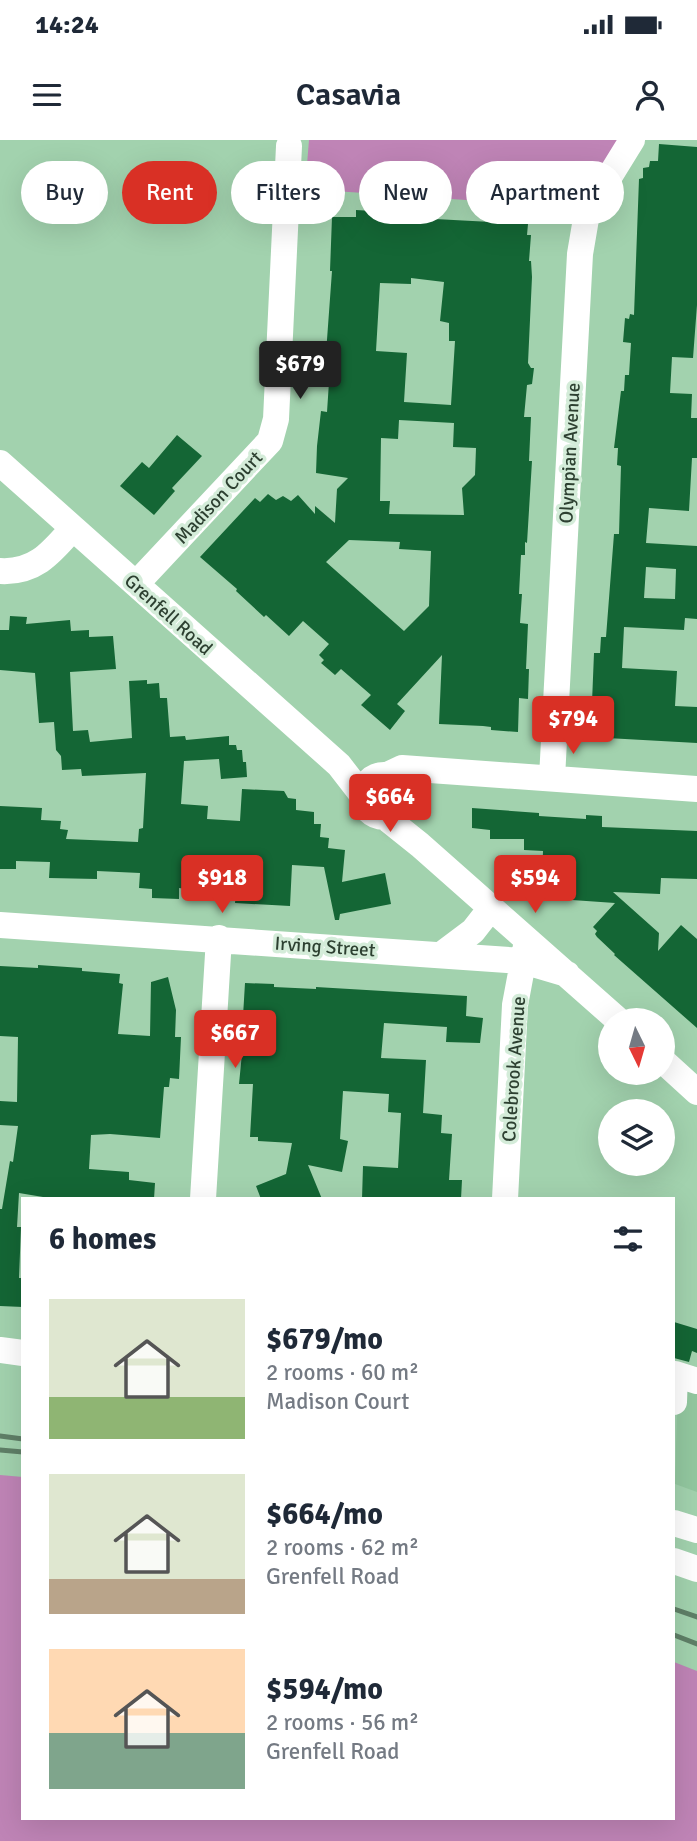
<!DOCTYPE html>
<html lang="en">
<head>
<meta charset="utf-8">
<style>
  body { margin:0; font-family:Signika,sans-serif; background:#f6f6f7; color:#1f2937; height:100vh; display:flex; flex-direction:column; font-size:26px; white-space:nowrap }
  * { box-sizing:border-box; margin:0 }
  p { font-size:23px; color:#747a83 }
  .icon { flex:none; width:38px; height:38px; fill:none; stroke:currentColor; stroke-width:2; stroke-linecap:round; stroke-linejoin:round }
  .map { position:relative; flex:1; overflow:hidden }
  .details { position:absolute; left:21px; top:1057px; width:654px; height:623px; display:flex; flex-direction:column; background:#fff; border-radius:0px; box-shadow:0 7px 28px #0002 }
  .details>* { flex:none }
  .hud { position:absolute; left:21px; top:21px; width:656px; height:63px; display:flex; gap:14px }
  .needle { width:46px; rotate:175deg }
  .fabs { position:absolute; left:598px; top:868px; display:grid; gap:14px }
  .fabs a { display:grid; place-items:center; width:77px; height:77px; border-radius:50%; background:#fff; box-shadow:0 7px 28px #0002; font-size:35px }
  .price { position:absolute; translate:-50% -60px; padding:0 16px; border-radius:7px; background:#d93025; color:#fff; font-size:23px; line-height:46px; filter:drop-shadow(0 2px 4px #0008) }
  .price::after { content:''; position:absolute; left:50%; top:42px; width:21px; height:16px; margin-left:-10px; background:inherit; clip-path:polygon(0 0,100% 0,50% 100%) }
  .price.current { background:#222; color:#fff }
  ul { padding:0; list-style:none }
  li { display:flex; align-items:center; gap:21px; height:175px; padding:0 28px }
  li span { display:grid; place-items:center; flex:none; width:196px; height:140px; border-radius:0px; color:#555 }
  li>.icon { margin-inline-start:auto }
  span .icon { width:84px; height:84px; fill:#fffc; stroke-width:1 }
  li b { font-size:30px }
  h2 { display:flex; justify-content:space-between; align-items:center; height:84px; padding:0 28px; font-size:30px }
  .tag { padding:0 24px; border-radius:32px; background:#fff; box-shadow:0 7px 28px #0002; font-size:24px; line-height:63px }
  .tag.current { background:#d93025; color:#fff }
  .status { display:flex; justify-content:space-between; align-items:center; height:49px; padding:0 35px; background:#fff; direction:ltr }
  .status svg { height:19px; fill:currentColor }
  header { display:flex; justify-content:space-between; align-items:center; height:91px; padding:0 28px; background:#fff; font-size:32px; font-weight:600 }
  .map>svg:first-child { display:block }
  .built { fill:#92c79f }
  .green { fill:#bf84b6 }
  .building { fill:#146635; fill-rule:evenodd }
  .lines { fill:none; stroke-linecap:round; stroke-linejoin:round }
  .minor { stroke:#fff; stroke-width:26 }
  .rail { stroke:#5f7f67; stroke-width:5 }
  .labels { text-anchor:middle; stroke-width:7; stroke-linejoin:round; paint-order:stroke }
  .street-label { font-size:19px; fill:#2d4031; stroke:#d4ecd9 }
</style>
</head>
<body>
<div class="status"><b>14:24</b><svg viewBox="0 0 49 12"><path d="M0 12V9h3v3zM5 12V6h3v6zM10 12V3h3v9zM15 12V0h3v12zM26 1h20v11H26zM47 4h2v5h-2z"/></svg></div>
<header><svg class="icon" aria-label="menu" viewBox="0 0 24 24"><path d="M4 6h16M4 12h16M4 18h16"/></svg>Casavia<svg class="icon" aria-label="person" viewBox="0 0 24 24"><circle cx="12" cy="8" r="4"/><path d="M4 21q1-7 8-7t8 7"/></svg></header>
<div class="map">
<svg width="697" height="1701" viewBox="0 0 697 1701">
  <rect width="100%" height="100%" fill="#a2d2ae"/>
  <!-- built -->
  <path class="built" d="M678,1233L697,1238V1352L675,1344Z"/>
  <!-- green -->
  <path class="green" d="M309,0H622L585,68L305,49Z
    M0,1335L23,1337V1678H674V1522L697,1531V1701H0Z"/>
  <!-- building -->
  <path class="building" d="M659,4L697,7V165L693,218L672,217L670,253L692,254L691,278H697V318H692L689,371L649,368L646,403L697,406V479L685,478L684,490L624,487L622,528L677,531L675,566L697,567V603L607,598V588L591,587L594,513H600L601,497H606L614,394H619L621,326L617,325L618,308H614L621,251H624L625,235H629L631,203L623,202L625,178L629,179L630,174L634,175L639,39L643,38V28L649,27L650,21H658ZM646,427L676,429L675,459L644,458Z
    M356,70L407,73V77L416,78L528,84L527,95H531L529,121H531L532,137L528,223L531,228H534L532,244L527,245L524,277H531L529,321H532L527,403L525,402V415H521L519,454H522L520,483L528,484L526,529H529L528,559L519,558L518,592L491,590V587L483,586L439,584L442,515L397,564L405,571L390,590L361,565L371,555L341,529L335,535L321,523L324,520L319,515L329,504L303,481L289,496L266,475L264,477L236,451L237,449L200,417L255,358L260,362L268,354L276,360L283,356L291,361L298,355L315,374V366L335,383L337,349L348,338L316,333L317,306L321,271L327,272L330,227H325L332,131H330L332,77H356ZM411,138L444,142L440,181L449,183V201H455L451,265L404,262L407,213L376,211L380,143L411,144ZM399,280L454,283L453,307L476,308L475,335L462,348L464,375L389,374L390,361H380L381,298L398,299ZM349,400L400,402L399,409L431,411L429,466L404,491L326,422Z
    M177,295L202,316L172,348L175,351L154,375L120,346L142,322L149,328Z
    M10,476L27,477L26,484L70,480L71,491L89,490V497L113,496L116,529L70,532L73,591L88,590L90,602L132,598L129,541L147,540V544L159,543L160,558H167L170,597L185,596L186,600L229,596V605H236L237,610H242L243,622H246L247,637L221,639L219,619L184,621L181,664L208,666L207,679L240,681L242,649L284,651L288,658L296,659V670L314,672V684H321L320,697L329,698L328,708L345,710L342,742L385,733L391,764L340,774L339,780H335L324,727L292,725L290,766L235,763L237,741L203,740L202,751L179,748V759L152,758V749L139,748L140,733L97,731V739L49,738L50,722L16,721V729H0V666L42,668L41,680L61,681L60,689L68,690L66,699L138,702L139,689L143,688L146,633L82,636L81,629L62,630L61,616L56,610L54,582L39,583L35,533L0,530V490H9Z
    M472,668L539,673V676L586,679V675L602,676V687L697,691V739L661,738L660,754L613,752L659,793L658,811L681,785L697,799V888L614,815L615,814L597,797L595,794L597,791L593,787L615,763L572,760V756H562V749L547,748V738H542L543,711L524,710V699H490V690L472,688Z
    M38,825L82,828V831L120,834L119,843L123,844L118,894L150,896L151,842L168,837L176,870L175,897H181L179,939L170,938L169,947H164L160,998L110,994L91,995L89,1029L129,1032V1040L155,1043L154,1059H55L19,1053L17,1087H21L19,1138H23V1167L0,1166V1069H2L10,1021L13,1022L18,986L0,985V961L17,962L18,897L0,896V826L38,828Z
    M245,843L274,844V847L316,849V847L467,856L466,876L483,878L480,903L446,902L447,887L384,883L381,918L426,920L423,973L442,975L441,993L452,994L449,1040H462L461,1059H362L363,1026L398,1028L401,973L388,972L389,954L343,951L340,999L348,1001L342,1032L308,1025L322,1059H261L256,1046L286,1034L292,1003L258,1001V997H250L253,944H239L244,893H242Z
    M674,1182L697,1189V1213L692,1211L689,1222L674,1218Z"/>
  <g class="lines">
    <!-- minor -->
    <path class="minor" d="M0,323L339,625L363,656
      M0,431C35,433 51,413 72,389
      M136,444L270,301L276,279L289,6
      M363 656a21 21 0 1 1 42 0a21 21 0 1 1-42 0Z
      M385,636L402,628L697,649
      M552,638L580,114L587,73L632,0
      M385,677L420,705L618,880
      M0,785L523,821L567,834
      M441,815L473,791L491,768
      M663,921L697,952
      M203,1059L219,798
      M505,1059L515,865L526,806
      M0,1210L23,1213
      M674,1262L675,1234L697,1241
      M674,1383L697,1390
      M674,1421L697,1429"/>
    <!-- rail -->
    <path class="rail" d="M0,1296L23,1299
      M0,1310L23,1312
      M674,1469L697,1477
      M674,1495L697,1504"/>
  </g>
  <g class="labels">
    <!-- street labels -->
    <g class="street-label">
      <text transform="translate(569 313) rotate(-87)" y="7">Olympian Avenue</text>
      <text transform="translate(218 357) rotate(-47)" y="7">Madison Court</text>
      <text transform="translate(169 474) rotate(42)" y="7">Grenfell Road</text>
      <text transform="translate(325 806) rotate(4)" y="7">Irving Street</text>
      <text transform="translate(513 929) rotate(-86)" y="7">Colebrook Avenue</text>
    </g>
  </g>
</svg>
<div class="fabs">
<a><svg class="needle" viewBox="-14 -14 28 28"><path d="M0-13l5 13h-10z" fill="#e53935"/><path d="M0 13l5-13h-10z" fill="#747a83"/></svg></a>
<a><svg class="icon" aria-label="layers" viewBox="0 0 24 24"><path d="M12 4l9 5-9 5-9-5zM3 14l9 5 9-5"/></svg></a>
</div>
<b class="price current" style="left:300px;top:261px">$679</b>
<b class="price" style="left:573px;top:616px">$794</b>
<b class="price" style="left:390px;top:694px">$664</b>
<b class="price" style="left:222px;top:775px">$918</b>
<b class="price" style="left:535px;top:775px">$594</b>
<b class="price" style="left:235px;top:930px">$667</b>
<div class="hud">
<a class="tag">Buy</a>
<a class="tag current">Rent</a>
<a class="tag">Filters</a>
<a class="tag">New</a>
<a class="tag">Apartment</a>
</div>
<section class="details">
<h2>6 homes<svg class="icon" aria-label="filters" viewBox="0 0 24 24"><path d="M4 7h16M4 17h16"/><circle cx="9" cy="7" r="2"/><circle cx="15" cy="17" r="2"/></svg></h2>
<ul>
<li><span style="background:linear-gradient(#dfe7d0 70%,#8fb573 0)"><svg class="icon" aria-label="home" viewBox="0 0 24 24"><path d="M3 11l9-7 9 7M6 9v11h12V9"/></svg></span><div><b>$679/mo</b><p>2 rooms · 60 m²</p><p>Madison Court</p></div></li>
<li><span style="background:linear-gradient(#dfe7d0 75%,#b9a48a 0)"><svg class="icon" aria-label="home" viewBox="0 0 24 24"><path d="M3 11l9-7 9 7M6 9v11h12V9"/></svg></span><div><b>$664/mo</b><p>2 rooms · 62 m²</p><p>Grenfell Road</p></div></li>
<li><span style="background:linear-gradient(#ffd9b3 60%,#7fa58c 0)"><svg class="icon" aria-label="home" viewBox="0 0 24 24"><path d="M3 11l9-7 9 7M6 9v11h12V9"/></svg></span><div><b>$594/mo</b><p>2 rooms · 56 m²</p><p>Grenfell Road</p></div></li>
</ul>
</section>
</div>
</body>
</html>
